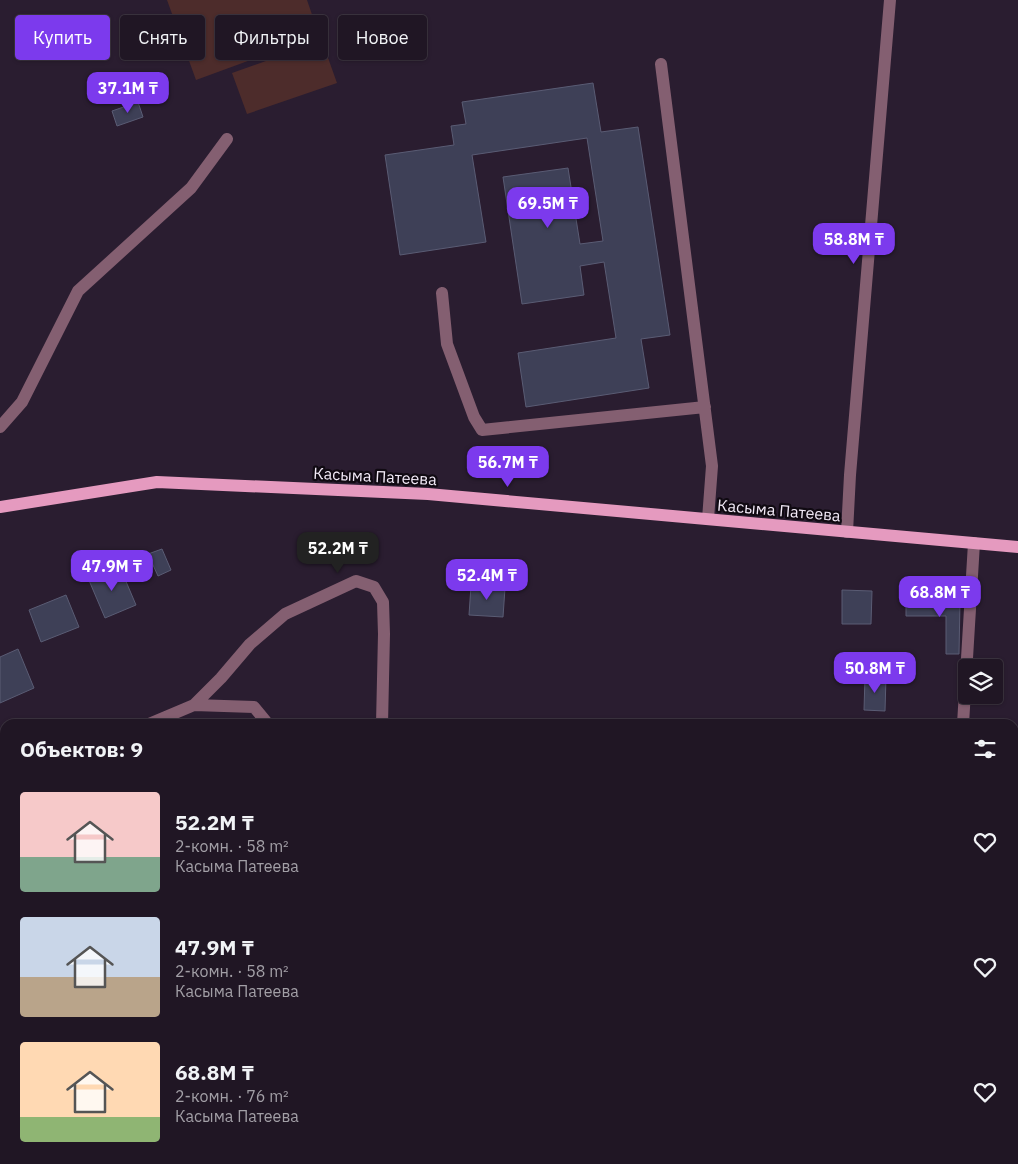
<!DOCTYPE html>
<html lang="ru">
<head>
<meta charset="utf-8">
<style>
  body { margin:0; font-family:"IBM Plex Sans",sans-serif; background:#281f2c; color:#f1f3f6; height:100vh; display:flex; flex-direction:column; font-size:19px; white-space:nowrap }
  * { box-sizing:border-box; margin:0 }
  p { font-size:16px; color:#a29fa6 }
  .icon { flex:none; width:28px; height:28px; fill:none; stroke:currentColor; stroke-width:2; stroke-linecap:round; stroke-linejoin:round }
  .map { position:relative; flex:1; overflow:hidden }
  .side { position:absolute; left:0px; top:719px; width:1019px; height:446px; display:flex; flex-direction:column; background:#201624; border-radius:15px 15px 0 0; box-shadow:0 1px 4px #0004,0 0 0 1px #3d3541 }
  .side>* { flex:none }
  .top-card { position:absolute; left:15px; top:15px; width:500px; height:45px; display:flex; gap:10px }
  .fabs { position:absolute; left:958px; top:659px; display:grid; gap:10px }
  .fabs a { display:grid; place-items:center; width:45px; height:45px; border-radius:5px; background:#201624; box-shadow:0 1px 4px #0004,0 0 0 1px #3d3541; font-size:25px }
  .price { position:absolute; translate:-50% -42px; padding:0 11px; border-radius:10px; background:#7c3aed; color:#fff; font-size:16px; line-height:32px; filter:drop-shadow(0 1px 2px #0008) }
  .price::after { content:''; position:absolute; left:50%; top:30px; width:15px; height:11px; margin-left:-8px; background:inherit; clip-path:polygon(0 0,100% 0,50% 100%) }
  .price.current { background:#222; color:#fff }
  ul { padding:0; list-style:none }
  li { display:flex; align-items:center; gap:15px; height:125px; padding:0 20px }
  li span { display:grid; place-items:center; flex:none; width:140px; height:100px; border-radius:5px; color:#555 }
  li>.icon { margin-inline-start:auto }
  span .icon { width:60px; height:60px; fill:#fffc; stroke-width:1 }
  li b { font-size:21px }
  h2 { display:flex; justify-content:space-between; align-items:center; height:60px; padding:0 20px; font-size:21px }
  .pill { padding:0 18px; border-radius:5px; background:#201624; box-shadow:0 1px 4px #0004,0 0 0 1px #3d3541; font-size:18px; line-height:45px }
  .pill.current { background:#7c3aed; color:#fff }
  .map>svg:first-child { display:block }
  .green { fill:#4d2c2b }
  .building { fill:#3e4057; stroke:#5a5c74 }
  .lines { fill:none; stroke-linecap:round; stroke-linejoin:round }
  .minor { stroke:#845f71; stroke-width:12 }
  .major { stroke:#e59abf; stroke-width:12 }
  .labels { text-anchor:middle; stroke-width:4.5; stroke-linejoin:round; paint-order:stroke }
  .street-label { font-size:16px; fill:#f2eaf7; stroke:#100a12 }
</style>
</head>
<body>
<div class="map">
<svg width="1018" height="1164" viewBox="0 0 1018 1164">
  <rect width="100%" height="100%" fill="#2a1d30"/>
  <!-- green -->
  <path class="green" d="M167,0H307L319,35L196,80Z
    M322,41L337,83L247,114L232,73Z"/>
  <!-- building -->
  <path class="building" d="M593,83L601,132L638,127L670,335L641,339L649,388L526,407L518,353L616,338L604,262L580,266L584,295L522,304L503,177L568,168L580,244L603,241L587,138L472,155L486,242L400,255L385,155L454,145L451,126L466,124L462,102Z
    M138,102L143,117L117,126L112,111Z
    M162,549L171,570L158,576L148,554Z
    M119,565L136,605L105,618L88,578Z
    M471,586L505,588L503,617L469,615Z
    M842,590L872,591L871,624H842Z
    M66,595L79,627L41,642L29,610Z
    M906,600L960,601L959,654H946V616H906Z
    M18,649L34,688L0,703V657Z
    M865,677H886L885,711L864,710Z
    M840,721L892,722V724H840Z
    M5,813V844L0,831V814Z
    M5,875V931L0,933V876Z"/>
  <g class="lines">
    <!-- minor -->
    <path class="minor" d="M661,64L712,466L708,519
      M442,293L447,344L474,417L482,430L705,407
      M0,427L22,402L78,291L191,188L227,139
      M847,532L850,475L890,0
      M194,705L221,678L250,644L285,614L356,581L374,587L383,602L384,634L382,724
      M149,724L194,705L254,707L268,724
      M963,724L974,543
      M0,786L5,784
      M0,1088L5,1086
      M346,1164V1160"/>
    <!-- major -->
    <path class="major" d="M0,507L157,482L428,494L1018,547"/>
  </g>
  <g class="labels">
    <!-- street labels -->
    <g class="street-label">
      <text transform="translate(375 476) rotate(3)" y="6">Касыма Патеева</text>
      <text transform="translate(779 510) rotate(5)" y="6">Касыма Патеева</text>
    </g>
  </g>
</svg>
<div class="fabs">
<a><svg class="icon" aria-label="layers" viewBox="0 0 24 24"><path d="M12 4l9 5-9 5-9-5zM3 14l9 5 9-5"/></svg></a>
</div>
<b class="price" style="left:128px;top:114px">37.1M ₸</b>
<b class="price" style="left:548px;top:229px">69.5M ₸</b>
<b class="price" style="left:854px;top:265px">58.8M ₸</b>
<b class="price" style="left:508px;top:488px">56.7M ₸</b>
<b class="price current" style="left:338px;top:574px">52.2M ₸</b>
<b class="price" style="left:112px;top:592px">47.9M ₸</b>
<b class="price" style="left:487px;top:601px">52.4M ₸</b>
<b class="price" style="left:940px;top:618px">68.8M ₸</b>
<b class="price" style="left:875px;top:694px">50.8M ₸</b>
<div class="top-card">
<a class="pill current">Купить</a>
<a class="pill">Снять</a>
<a class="pill">Фильтры</a>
<a class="pill">Новое</a>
</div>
<section class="side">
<h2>Объектов: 9<svg class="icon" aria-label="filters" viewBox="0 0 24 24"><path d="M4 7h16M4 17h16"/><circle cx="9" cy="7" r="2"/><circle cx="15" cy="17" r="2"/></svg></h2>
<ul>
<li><span style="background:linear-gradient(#f6c9c9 65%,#7fa58c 0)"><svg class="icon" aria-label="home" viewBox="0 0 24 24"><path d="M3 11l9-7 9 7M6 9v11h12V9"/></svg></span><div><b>52.2M ₸</b><p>2-комн. · 58 m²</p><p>Касыма Патеева</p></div><svg class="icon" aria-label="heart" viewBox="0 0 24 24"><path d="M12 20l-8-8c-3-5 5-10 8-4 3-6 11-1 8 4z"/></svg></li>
<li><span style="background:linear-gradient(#c9d6e8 60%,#b9a48a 0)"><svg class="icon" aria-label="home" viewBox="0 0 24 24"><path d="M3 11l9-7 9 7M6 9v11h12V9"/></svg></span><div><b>47.9M ₸</b><p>2-комн. · 58 m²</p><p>Касыма Патеева</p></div><svg class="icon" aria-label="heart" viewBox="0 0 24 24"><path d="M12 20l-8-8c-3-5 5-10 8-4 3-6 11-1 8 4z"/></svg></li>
<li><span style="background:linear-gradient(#ffd9b3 75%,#8fb573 0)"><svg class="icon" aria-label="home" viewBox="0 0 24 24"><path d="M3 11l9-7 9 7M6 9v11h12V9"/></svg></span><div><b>68.8M ₸</b><p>2-комн. · 76 m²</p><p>Касыма Патеева</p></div><svg class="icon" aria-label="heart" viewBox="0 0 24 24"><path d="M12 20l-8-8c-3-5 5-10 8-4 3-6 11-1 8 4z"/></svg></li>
</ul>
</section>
</div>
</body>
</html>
